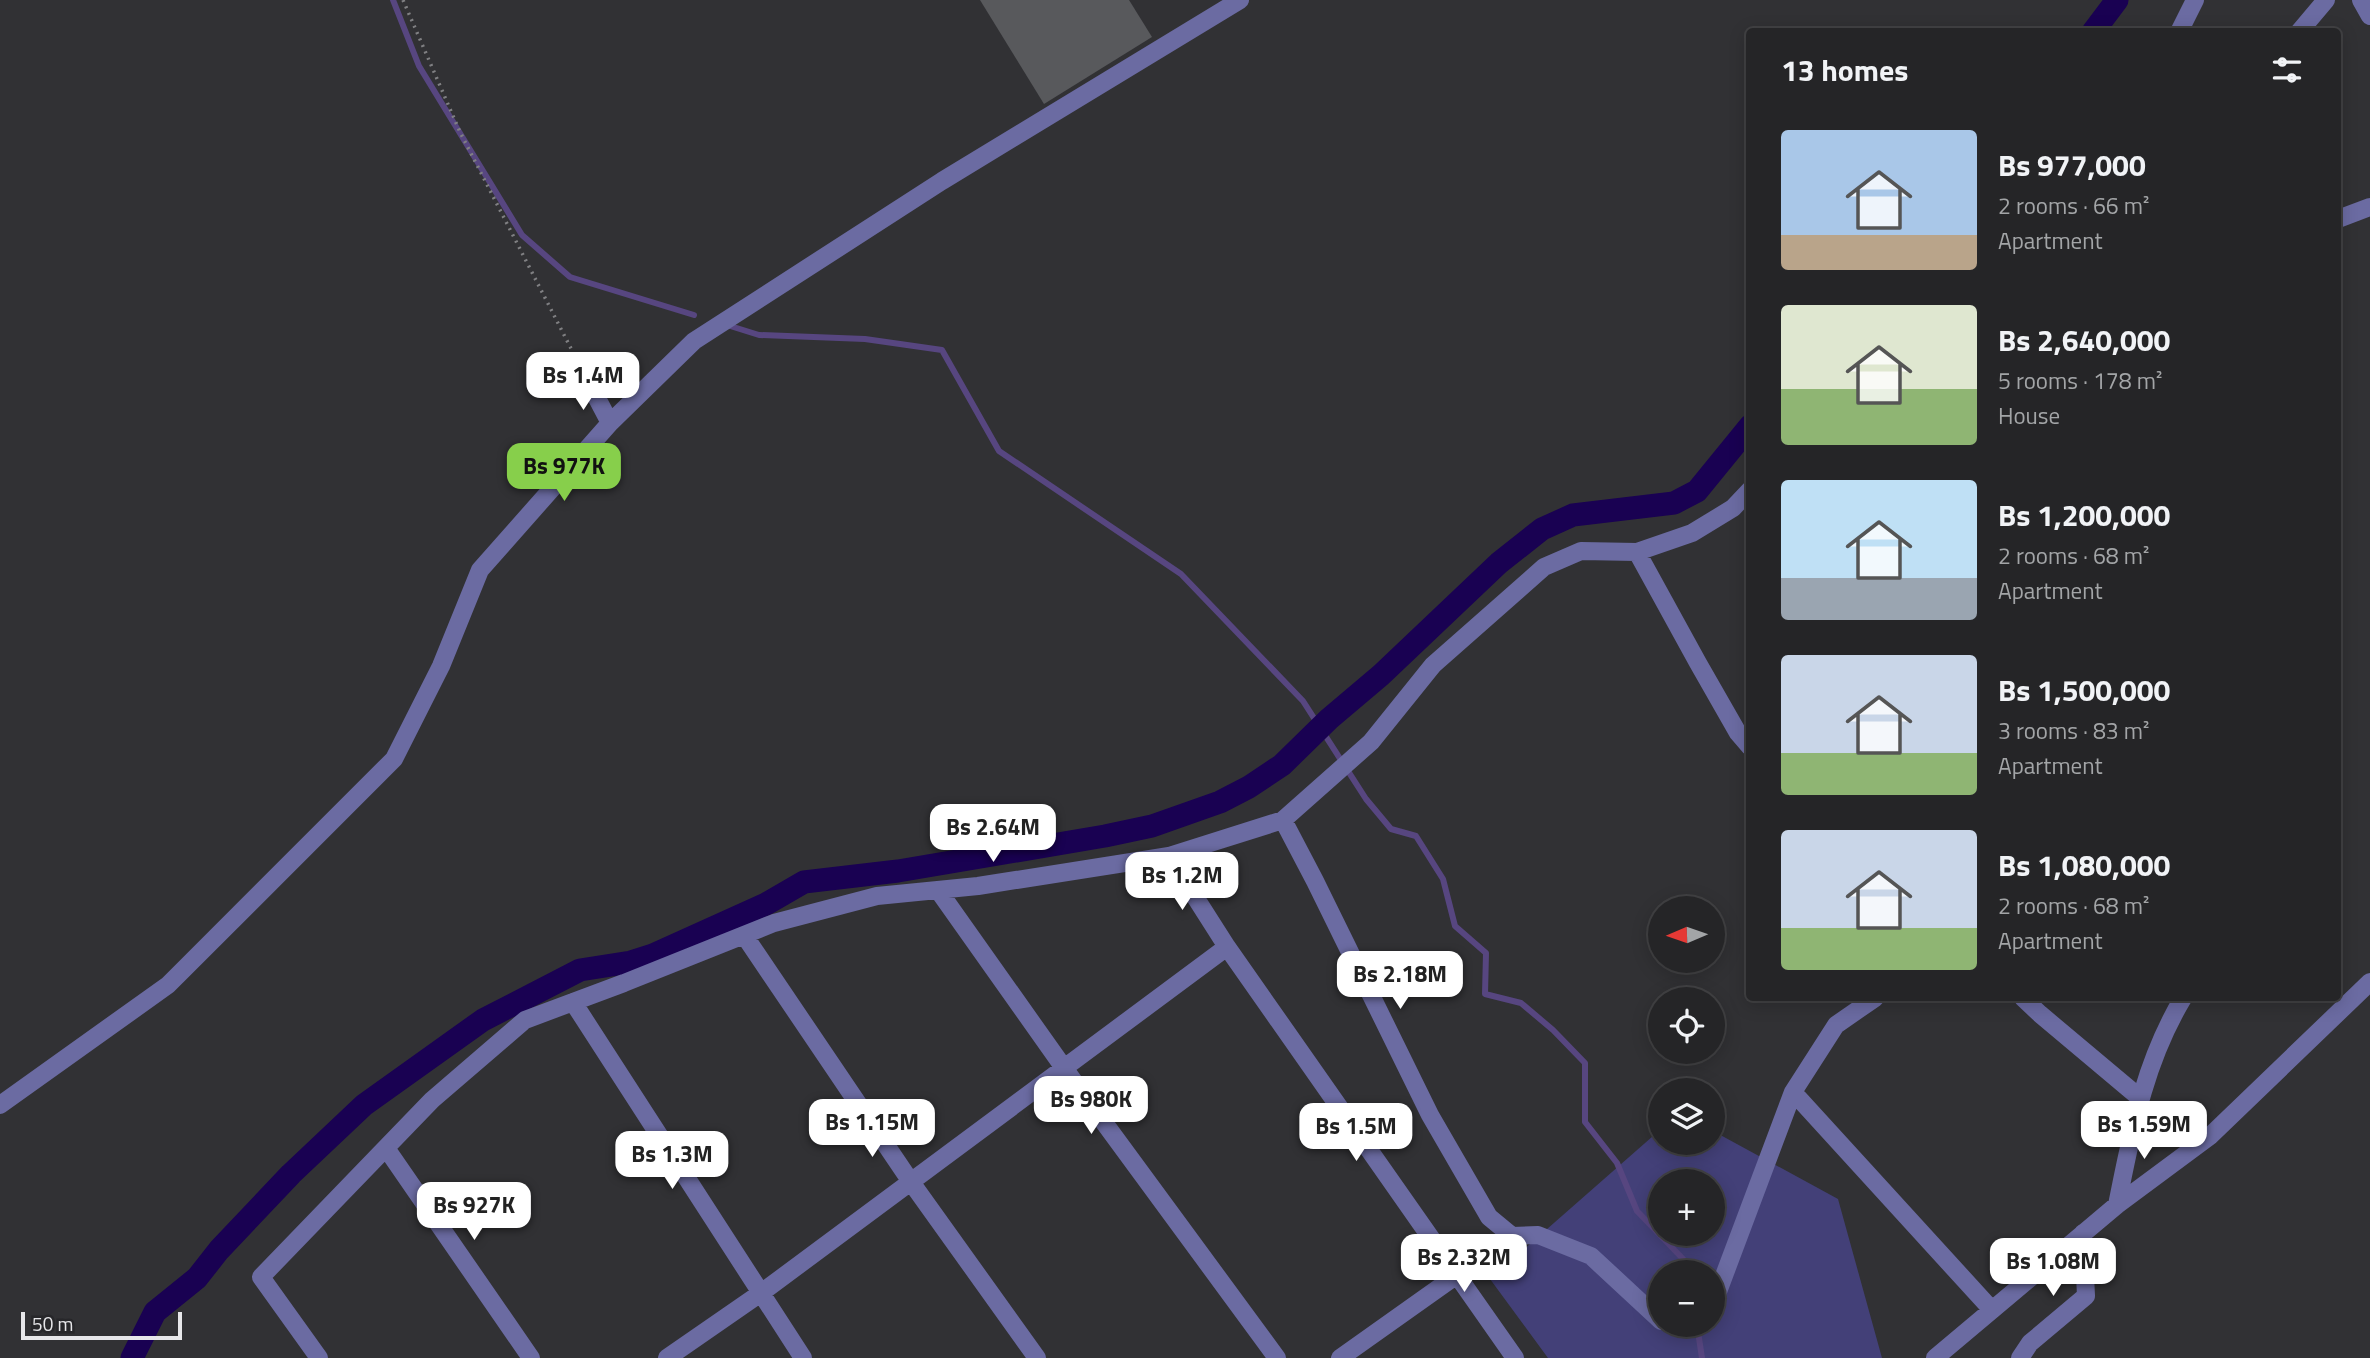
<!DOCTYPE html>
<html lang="en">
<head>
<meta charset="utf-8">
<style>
  body { margin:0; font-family:"Titillium Web",sans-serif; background:#313133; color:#f1f3f6; height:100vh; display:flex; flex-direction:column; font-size:26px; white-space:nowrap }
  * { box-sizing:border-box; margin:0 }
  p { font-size:23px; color:#a3a5a7 }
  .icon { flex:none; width:38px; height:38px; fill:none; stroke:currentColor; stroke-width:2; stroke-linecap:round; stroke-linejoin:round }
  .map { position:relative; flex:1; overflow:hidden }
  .panel { position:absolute; left:1746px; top:28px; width:595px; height:973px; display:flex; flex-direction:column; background:#252527; border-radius:7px; box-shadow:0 4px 18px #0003,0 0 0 2px #424244 }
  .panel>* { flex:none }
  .needle { width:46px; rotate:268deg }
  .controls { position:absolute; left:1648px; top:896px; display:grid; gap:14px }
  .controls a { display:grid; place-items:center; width:77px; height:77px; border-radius:50%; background:#252527; box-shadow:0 4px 18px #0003,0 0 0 2px #424244; font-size:35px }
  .scale { position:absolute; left:21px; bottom:18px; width:161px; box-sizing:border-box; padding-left:7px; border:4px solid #e7e7ea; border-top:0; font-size:19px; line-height:24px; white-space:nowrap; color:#e7e7ea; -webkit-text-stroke:5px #27272a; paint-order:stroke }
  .price { position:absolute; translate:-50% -60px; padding:0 16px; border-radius:14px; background:#fff; color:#222; font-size:23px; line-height:46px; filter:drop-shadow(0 2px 4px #0008) }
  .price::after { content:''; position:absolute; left:50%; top:42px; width:21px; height:16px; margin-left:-10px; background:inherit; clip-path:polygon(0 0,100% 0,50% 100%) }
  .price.current { background:#87cf4b; color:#111 }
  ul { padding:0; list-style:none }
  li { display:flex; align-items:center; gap:21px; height:175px; padding:0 35px }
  li span { display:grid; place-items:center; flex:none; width:196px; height:140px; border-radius:7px; color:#555 }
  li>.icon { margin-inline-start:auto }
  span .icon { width:84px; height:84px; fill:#fffc; stroke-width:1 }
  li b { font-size:30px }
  h2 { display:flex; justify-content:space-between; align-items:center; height:84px; padding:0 35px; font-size:30px }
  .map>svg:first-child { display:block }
  .green { fill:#434078; fill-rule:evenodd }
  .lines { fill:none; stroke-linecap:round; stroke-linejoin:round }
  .stream { stroke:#574680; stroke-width:6 }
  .canal { stroke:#190152; stroke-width:23 }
  .building { fill:#58595c }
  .path { stroke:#808083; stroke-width:3.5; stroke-dasharray:2 5; stroke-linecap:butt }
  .minor { stroke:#6b6ba2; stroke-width:18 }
</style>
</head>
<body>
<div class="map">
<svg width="2370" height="1358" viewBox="0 0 2370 1358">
  <rect width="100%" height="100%" fill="#313134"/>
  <!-- green -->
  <path class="green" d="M1661,1129V1143H1713V1131L1838,1199L1882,1358H1548L1490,1279ZM1661,1181H1713V1234H1661ZM1661,1272H1713V1325H1661Z"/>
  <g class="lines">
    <!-- stream -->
    <path class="stream" d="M393,0L419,66L522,235L570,277L694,315
      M727,325L759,335L865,339L942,350L999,451L1181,574L1303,701L1366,799L1391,829L1416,836L1443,879L1455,926L1486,953L1485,994L1521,1003L1553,1030L1585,1063V1122L1617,1163L1637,1211L1685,1261L1687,1272
      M1697,1325L1702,1358"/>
    <!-- canal -->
    <path class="canal" d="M2093,32L2117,0
      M132,1358L155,1312L197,1278L219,1250L291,1174L364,1105L483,1020L580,970L631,962L653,955L766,904L804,882L898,871L1105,836L1152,826L1220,802L1249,787L1282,765L1329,719L1381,675L1499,563L1542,529L1573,515L1674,503L1697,491L1750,426"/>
  </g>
  <!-- building -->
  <path class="building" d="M980,0H1129L1152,37L1044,104Z"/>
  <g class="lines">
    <!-- path -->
    <path class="path" d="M403,0L460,132L580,366"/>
    <!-- minor -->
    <path class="minor" d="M2361,0L2370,16
      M2179,32L2195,0
      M2299,32L2326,0
      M2338,219L2370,207
      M589,383L610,423
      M1637,552L1698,663L1738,733L1750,747
      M1283,820L1315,881L1430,1115L1489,1217L1512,1236L1340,1358
      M1169,856L1227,947L1515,1358
      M938,890L1064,1068L1277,1358
      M744,935L911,1182L1037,1358
      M2023,998L2040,1014L2140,1098
      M573,1002L803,1358
      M1793,1092L1992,1310
      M0,1105L168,985L394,759L441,666L480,570L610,423L694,341L942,181L1240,0
      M386,1148L531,1358
      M2117,1205C2132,1131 2144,1063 2183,998
      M1512,1236L1538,1235L1591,1256L1661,1321
      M1713,1305L1793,1092L1836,1025L1875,998
      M1673,1325L1686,1328L1692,1325
      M319,1358L261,1277L432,1100L525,1020L624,983L774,923L877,896L978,886L1169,856L1283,820L1371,742L1433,665L1544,567L1581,551L1637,552L1692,533L1733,508L1750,490
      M667,1358L761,1293L1227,947
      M1935,1358L2117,1205L2210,1136L2370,982
      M2020,1358L2030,1343L2086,1296L2083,1233"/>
  </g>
</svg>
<div class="controls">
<a><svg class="needle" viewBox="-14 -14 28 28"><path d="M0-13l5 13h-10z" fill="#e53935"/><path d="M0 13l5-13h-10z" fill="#a3a5a7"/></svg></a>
<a><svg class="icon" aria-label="locate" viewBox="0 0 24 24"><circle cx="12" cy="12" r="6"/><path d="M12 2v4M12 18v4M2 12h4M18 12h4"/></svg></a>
<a><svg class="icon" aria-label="layers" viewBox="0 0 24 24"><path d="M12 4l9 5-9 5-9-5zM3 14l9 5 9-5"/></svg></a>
<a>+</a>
<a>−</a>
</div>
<div class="scale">50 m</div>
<b class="price" style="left:583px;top:412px">Bs 1.4M</b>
<b class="price current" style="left:564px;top:503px">Bs 977K</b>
<b class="price" style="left:993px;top:864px">Bs 2.64M</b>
<b class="price" style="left:1182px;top:912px">Bs 1.2M</b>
<b class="price" style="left:1400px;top:1011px">Bs 2.18M</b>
<b class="price" style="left:1091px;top:1136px">Bs 980K</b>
<b class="price" style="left:872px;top:1159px">Bs 1.15M</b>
<b class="price" style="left:2144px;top:1161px">Bs 1.59M</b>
<b class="price" style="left:1356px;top:1163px">Bs 1.5M</b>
<b class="price" style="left:672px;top:1191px">Bs 1.3M</b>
<b class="price" style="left:474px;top:1242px">Bs 927K</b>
<b class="price" style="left:1464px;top:1294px">Bs 2.32M</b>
<b class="price" style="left:2053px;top:1298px">Bs 1.08M</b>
<section class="panel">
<h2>13 homes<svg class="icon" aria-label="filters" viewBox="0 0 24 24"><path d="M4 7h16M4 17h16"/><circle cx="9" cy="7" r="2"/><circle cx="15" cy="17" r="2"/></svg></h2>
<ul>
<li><span style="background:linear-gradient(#a9c7e8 75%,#b9a48a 0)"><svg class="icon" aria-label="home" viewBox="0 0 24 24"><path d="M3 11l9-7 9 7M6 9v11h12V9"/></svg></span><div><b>Bs 977,000</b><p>2 rooms · 66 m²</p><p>Apartment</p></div></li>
<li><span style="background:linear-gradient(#dfe7d0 60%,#8fb573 0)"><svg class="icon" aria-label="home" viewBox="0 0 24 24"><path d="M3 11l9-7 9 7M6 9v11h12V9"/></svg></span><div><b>Bs 2,640,000</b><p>5 rooms · 178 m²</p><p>House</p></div></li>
<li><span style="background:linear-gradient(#bfe0f5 70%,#9aa5b1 0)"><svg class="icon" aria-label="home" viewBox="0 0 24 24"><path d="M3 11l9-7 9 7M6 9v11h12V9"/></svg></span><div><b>Bs 1,200,000</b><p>2 rooms · 68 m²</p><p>Apartment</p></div></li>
<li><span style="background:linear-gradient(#c9d6e8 70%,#8fb573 0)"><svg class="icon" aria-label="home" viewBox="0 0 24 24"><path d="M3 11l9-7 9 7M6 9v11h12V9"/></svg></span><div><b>Bs 1,500,000</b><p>3 rooms · 83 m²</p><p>Apartment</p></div></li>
<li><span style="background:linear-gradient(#c9d6e8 70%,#8fb573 0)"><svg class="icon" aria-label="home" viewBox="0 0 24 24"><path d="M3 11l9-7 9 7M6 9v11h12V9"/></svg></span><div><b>Bs 1,080,000</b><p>2 rooms · 68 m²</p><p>Apartment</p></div></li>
</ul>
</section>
</div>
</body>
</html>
